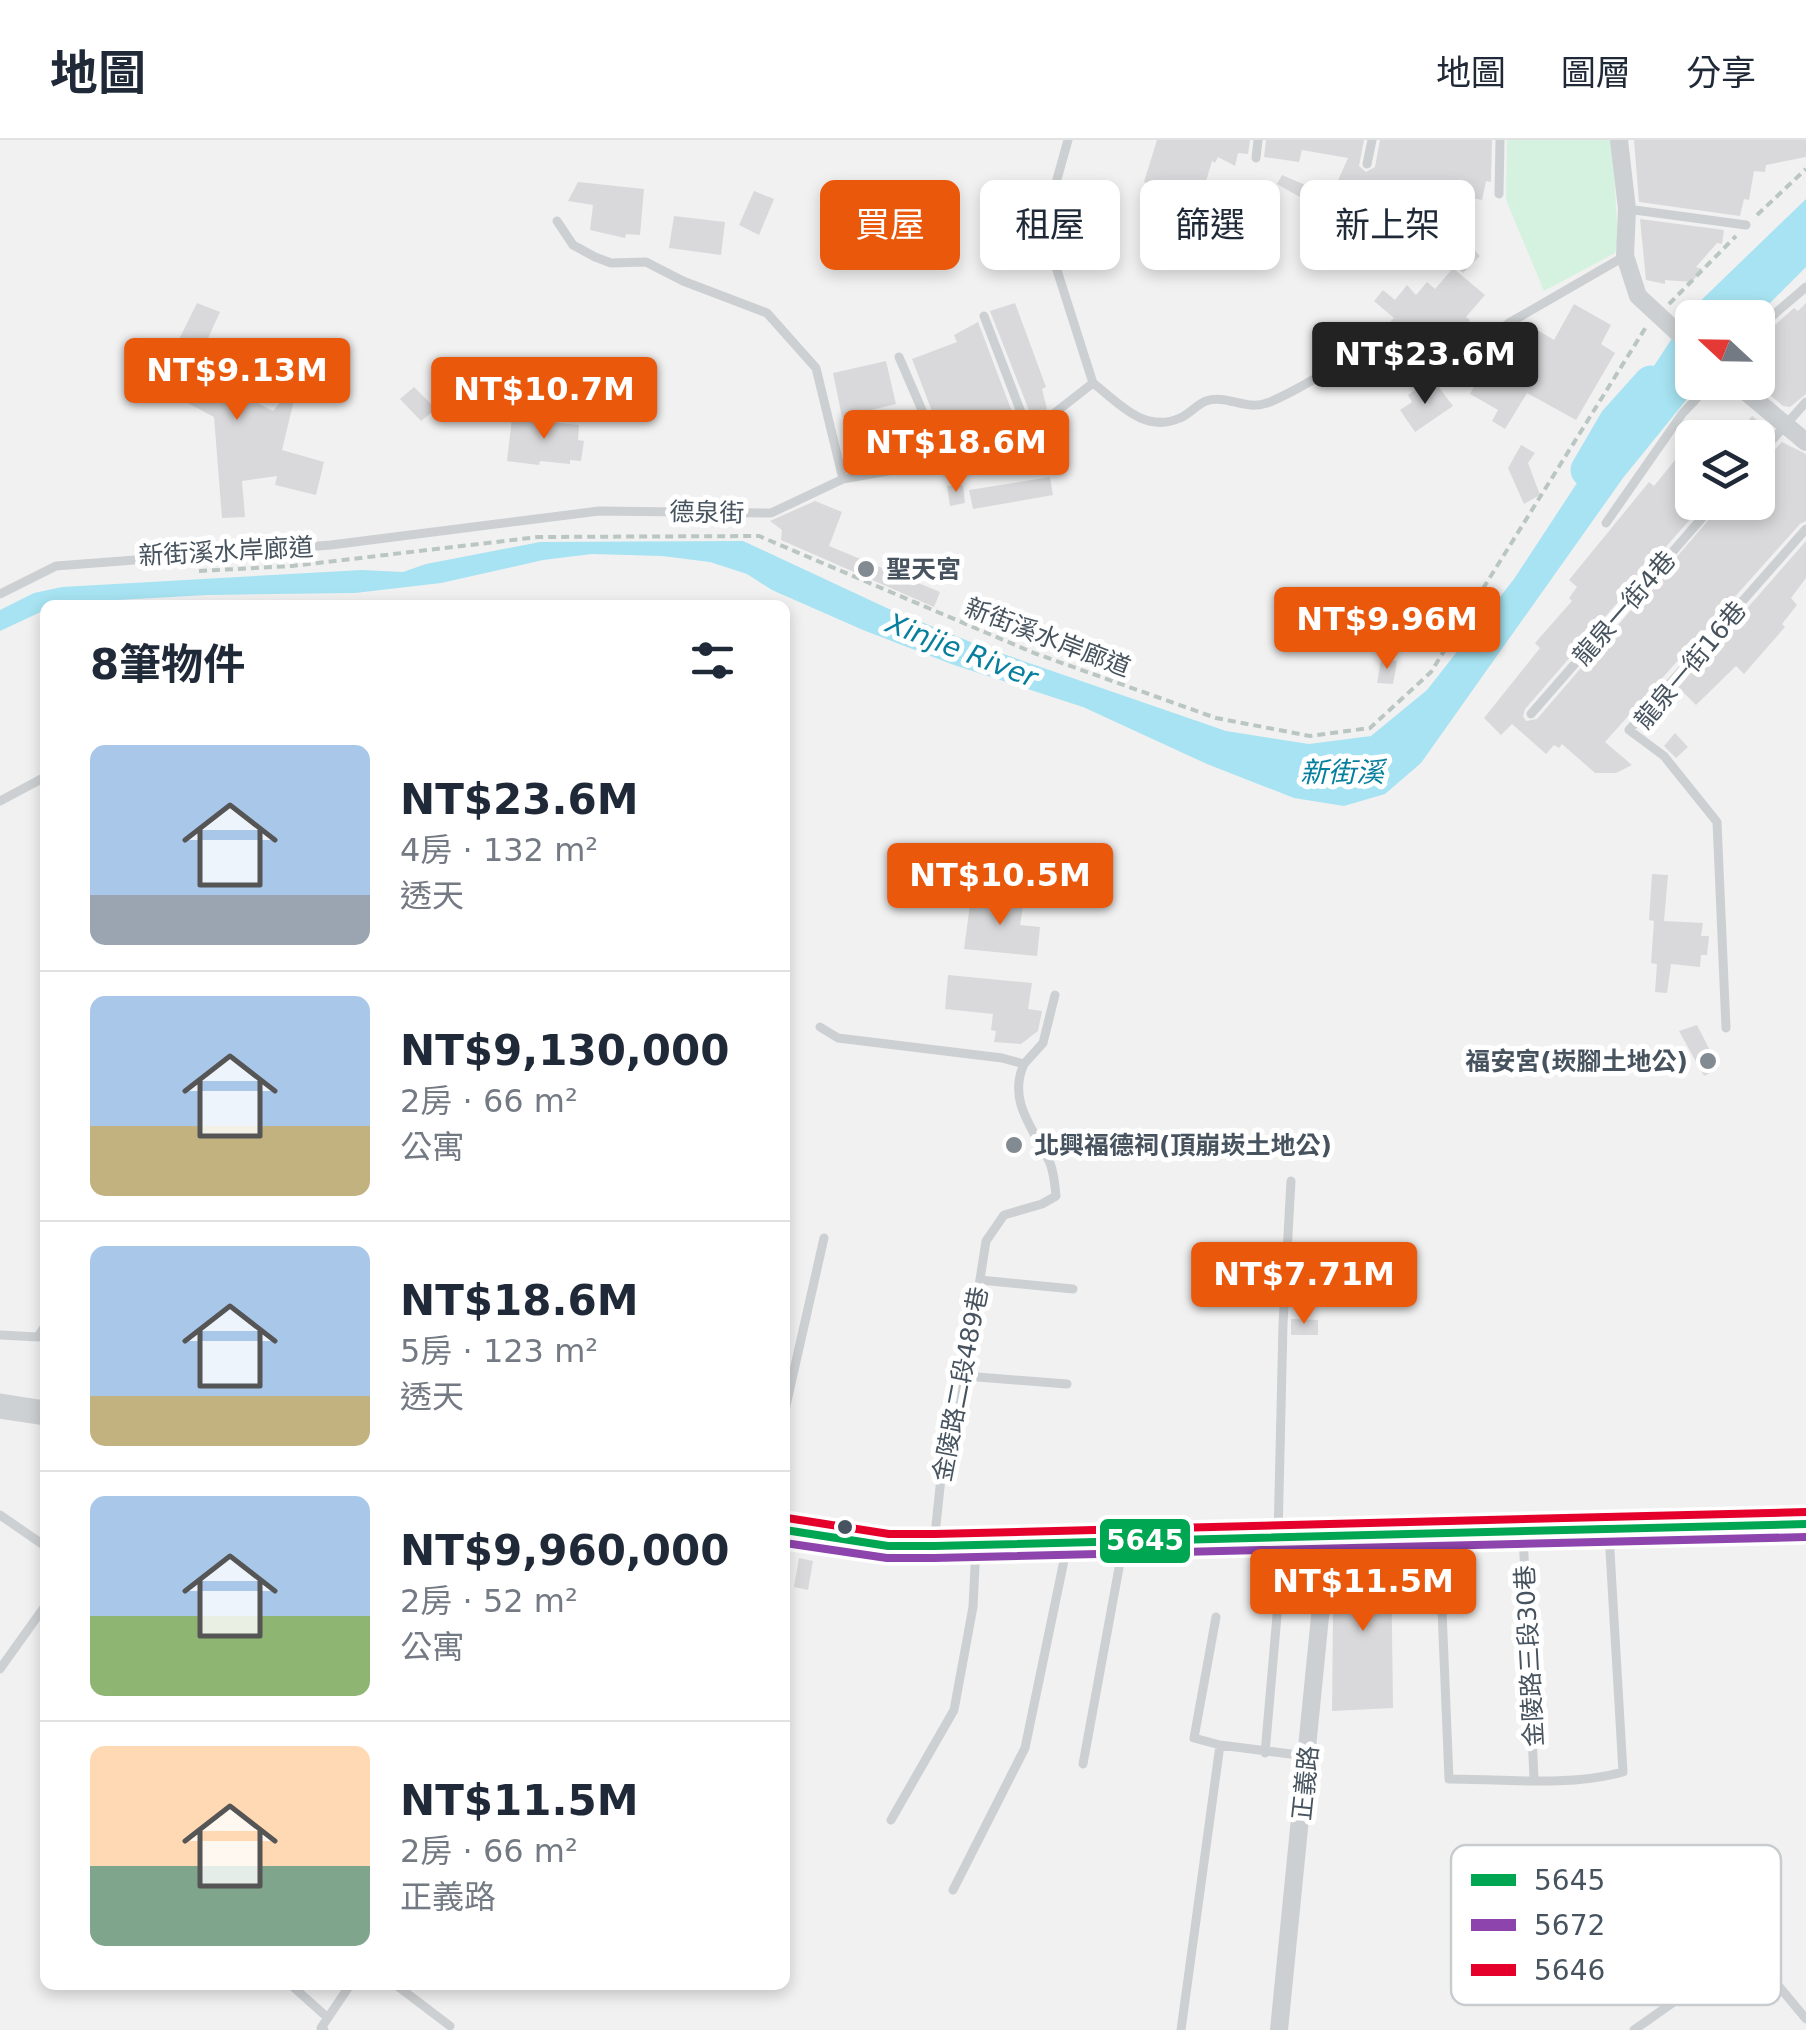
<!DOCTYPE html>
<html lang="zh-TW">
<head>
<meta charset="utf-8">
<style>
  body { margin:0; font-family:"DejaVu Sans","Noto Sans TC",sans-serif; background:#f6f6f7; color:#1f2937; height:100vh; display:flex; flex-direction:column; font-size:38px; white-space:nowrap }
  * { box-sizing:border-box; margin:0 }
  p { font-size:32px; color:#747a83 }
  .icon { flex:none; width:55px; height:55px; fill:none; stroke:currentColor; stroke-width:2; stroke-linecap:round; stroke-linejoin:round }
  .map { position:relative; flex:1; overflow:hidden }
  .details { position:absolute; left:40px; top:460px; width:750px; height:1390px; display:flex; flex-direction:column; background:#fff; border-radius:15px; box-shadow:0 5px 15px #0003 }
  .details>* { flex:none }
  .hud { position:absolute; left:820px; top:40px; width:835px; height:90px; display:flex; gap:20px }
  .needle { width:65px; rotate:292deg }
  .controls { position:absolute; left:1675px; top:160px; display:grid; gap:20px }
  .controls a { display:grid; place-items:center; width:100px; height:100px; border-radius:15px; background:#fff; box-shadow:0 5px 15px #0003; font-size:50px }
  .price { position:absolute; translate:-50% -85px; padding:0 22px; border-radius:10px; background:#ea580c; color:#fff; font-size:32px; line-height:65px; filter:drop-shadow(0 2px 5px #0008) }
  .price::after { content:''; position:absolute; left:50%; top:60px; width:30px; height:22px; margin-left:-15px; background:inherit; clip-path:polygon(0 0,100% 0,50% 100%) }
  .price.on { background:#222; color:#fff }
  ul { padding:0; list-style:none }
  li { display:flex; align-items:center; gap:30px; height:250px; padding:0 50px }
  li+li { border-top:2px solid #e0e1e3 }
  li span { display:grid; place-items:center; flex:none; width:280px; height:200px; border-radius:15px; color:#555 }
  li>.icon { margin-inline-start:auto }
  span .icon { width:120px; height:120px; fill:#fffc; stroke-width:1 }
  li b { font-size:42px }
  h2 { display:flex; justify-content:space-between; align-items:center; height:120px; padding:0 50px; font-size:42px }
  .tag { padding:0 35px; border-radius:15px; background:#fff; box-shadow:0 5px 15px #0003; font-size:35px; line-height:90px }
  .tag.on { background:#ea580c; color:#fff }
  header { display:flex; align-items:center; gap:60px; box-sizing:border-box; height:140px; padding:0 50px; background:#fff; border-bottom:2px solid #e0e1e3 }
  header strong { font-size:48px }
  nav { display:flex; gap:55px; margin-inline-start:auto; font-size:35px }
  .map>svg:first-child { display:block }
  .green { fill:#d4f2df }
  .water { fill:#a7e3f2 }
  .lines { fill:none; stroke-linecap:round; stroke-linejoin:round }
  .river { stroke:#a7e3f2; stroke-width:35 }
  .building { fill:#d9d9db }
  .path { stroke:#bac6c2; stroke-width:4; stroke-dasharray:8 5; stroke-linecap:butt }
  .service { stroke:#cdd0d2; stroke-width:9 }
  .minor { stroke:#cdd0d2; stroke-width:18 }
  .secondary { stroke:#cdd1d3; stroke-width:25 }
  .bus-1-casing { stroke:#fff; stroke-width:15 }
  .bus-2-casing { stroke:#fff; stroke-width:15 }
  .bus-3-casing { stroke:#fff; stroke-width:15 }
  .bus-1 { stroke:#00a651; stroke-width:8 }
  .bus-2 { stroke:#8e44ad; stroke-width:8 }
  .bus-3 { stroke:#e4002b; stroke-width:8 }
  .poi-dot { fill:#838b92; stroke:#fff; stroke-width:4 }
  .bus-dot { fill:#47545f; stroke:#fff; stroke-width:4 }
  .labels { text-anchor:middle; stroke-width:10; stroke-linejoin:round; paint-order:stroke }
  .street-label { font-size:25px; fill:#47545f; stroke:#fff }
  .poi-label { font-size:25px; font-weight:bold; fill:#47545f; stroke:#fff; text-anchor:start }
  .water-label { font-size:28px; font-style:italic; fill:#057f9d; stroke:#fff }
  .key { fill:#fff; stroke:#c8cccf; stroke-width:2.5 }
  .key-label { font-size:28px; fill:#47545f }
  .line-badge { stroke:#fff; stroke-width:4 }
  .badge-label { font-size:28px; text-anchor:middle; font-weight:bold; fill:#fff }
</style>
</head>
<body>
<header>
<strong>地圖</strong>
<nav><a>地圖</a><a>圖層</a><a>分享</a></nav>
</header>
<div class="map">
<svg width="1806" height="1890" viewBox="0 0 1806 1890">
  <rect width="100%" height="100%" fill="#f2f1f1"/>
  <!-- green -->
  <path class="green" d="M1507,0H1612L1618,100L1615,113L1544,151L1506,60Z"/>
  <!-- water -->
  <path class="water" d="M1806,59V127L1756,177L1692,178V242L1700,243L1623,338L1421,623L1385,654L1344,666L1294,658L1207,624L1083,567L954,525L863,490L772,450L747,434L710,422L662,416L592,414L543,420L441,443L355,453L207,455L65,463L45,465V470L0,491V470L34,453L62,447L362,430L403,432L426,424L540,402L743,401L889,469L983,507L1226,591L1309,604L1371,596L1427,550L1514,439L1690,171Z"/>
  <g class="lines">
    <!-- river -->
    <path class="river" d="M1588,330L1616,282L1651,243"/>
  </g>
  <!-- building -->
  <path class="building" d="M1157,0H1250L1248,14L1238,13L1235,26L1218,17L1215,23L1212,21L1201,58L1144,42Z
    M1266,0H1364L1359,26L1366,32L1375,27L1380,0H1492L1491,42L1486,41L1482,60L1453,55L1437,72L1480,116L1463,133L1389,71L1379,95L1321,69L1277,44L1282,35L1331,56L1348,18L1302,10L1299,22L1264,17Z
    M1634,0H1806V17L1766,25L1765,32L1754,31L1749,60L1744,59L1740,76L1639,62Z
    M578,42L644,49L640,95L626,94L625,98L590,90L593,65L568,61Z
    M754,51L774,59L759,95L739,85Z
    M674,76L725,82L721,115L669,108Z
    M1640,79L1724,90L1722,104L1717,103L1696,127L1702,129L1692,142L1665,140V144L1646,140Z
    M1453,128L1485,155L1466,177L1470,180L1451,205L1429,187L1414,206L1397,192L1400,189L1390,182L1394,178L1374,161L1383,150L1395,160L1407,145L1416,155L1427,142L1435,149Z
    M197,163L220,172L194,229L273,271L299,239L282,310L324,322L316,355L275,345L277,336L242,341L245,377L222,378L214,277L156,246Z
    M1015,163L1046,247L1042,249L1047,269L1032,278L990,171Z
    M1806,163V254L1790,267L1783,266L1758,245V234L1774,216L1758,200L1794,168L1798,171Z
    M1574,164L1611,185L1601,204L1615,213L1576,280L1527,253L1505,289L1492,281L1498,270L1470,254L1485,225L1496,215L1507,221L1529,185L1554,200Z
    M978,182L1017,285L958,306L954,295L949,296L946,285L938,287L912,219L957,202L954,195Z
    M886,221L896,264L842,277L833,233Z
    M1437,245L1453,266L1415,292L1400,270L1412,262L1408,255L1420,246L1425,253Z
    M414,247L436,269L421,281L400,259Z
    M1752,276L1766,288L1759,298H1735Z
    M512,278L579,285L578,300L584,301L581,321L570,320V324L540,321L539,325L507,321Z
    M1782,302L1806,314V381L1800,384L1605,602L1632,625L1616,633H1595L1562,604L1559,608L1554,605L1546,614L1512,584L1501,595L1484,578L1540,508L1535,503L1572,461L1569,458L1577,447L1569,440L1649,342L1654,346L1684,309L1692,315V362H1705L1525,569L1523,576L1526,581L1537,579L1724,362H1758V324L1764,321Z
    M1521,305L1535,313L1528,323L1540,355L1524,364L1508,328Z
    M1050,337L1053,355L973,369L969,350Z
    M963,345L965,363L950,366L947,346Z
    M815,361L842,372L829,406L940,452L934,467L781,400L782,390L770,381Z
    M1806,401V438L1791,458L1797,465L1782,484L1785,487L1744,534L1736,526L1696,565L1678,547Z
    M1381,519L1397,521L1393,544L1377,543Z
    M1675,593L1688,607L1676,618L1664,606Z
    M1652,734L1668,735L1664,781L1703,783L1701,796H1709L1707,815H1701L1700,827L1671,824L1667,853L1655,852L1657,824L1651,823L1654,781L1649,780Z
    M971,757L1024,760L1020,785L1040,787L1037,816L964,809Z
    M948,835L1032,843L1028,869L1042,871L1038,891L1021,904L994,902L996,891L991,890L993,874L945,869Z
    M1697,885L1719,928L1704,936L1679,891Z
    M1291,1179L1318,1180V1195H1291Z
    M1391,1413L1393,1568L1332,1571L1333,1477L1339,1416Z
    M799,1418L813,1421L808,1450L794,1447Z"/>
  <g class="lines">
    <!-- path -->
    <path class="path" d="M1757,75L1806,29
      M1669,164L1736,96
      M199,431L292,426L538,397L759,396L1034,513L1216,578L1310,596L1370,588L1431,532L1646,187"/>
    <!-- service -->
    <path class="service" d="M1068,0L1047,75L1048,102L1093,243
      M1256,18L1258,0
      M1367,24L1372,0
      M1499,54L1500,0
      M1627,69L1746,85
      M557,81L573,105L595,117L611,123L646,122L683,141L767,173L816,228L843,339
      M984,176L1029,293
      M1758,188L1806,147
      M899,217L944,321
      M1093,243C1119,263 1144,294 1180,278C1190,274 1197,264 1206,261C1227,254 1245,271 1267,263C1300,251 1329,226 1364,216C1401,205 1435,226 1471,221L1493,195L1509,183L1625,116
      M1758,316L1806,262
      M1606,383L1682,274L1712,242
      M0,454L56,426L331,405L599,371L771,373L843,339L949,320L1029,293L1093,243
      M1531,574L1716,362
      M0,661L45,637
      M820,887L838,898L1002,918L1024,924C1007,962 1034,989 1050,1023C1054,1033 1055,1045 1056,1056L1042,1064L1004,1075L986,1101L961,1261L943,1319L934,1404
      M1726,888L1717,682L1664,616L1629,590L1806,389
      M1024,924L1043,903L1055,855
      M980,1140L1073,1149
      M0,1195L38,1197L45,1186
      M965,1236L1067,1244
      M785,1270L824,1098
      M0,1375L45,1406
      M1523,1393L1534,1639
      M1439,1398L1449,1639C1505,1639 1568,1647 1623,1632L1609,1394
      M0,1529L45,1466
      M1220,1605L1306,1616
      M1265,1613L1282,1418L1278,1398L1283,1184L1291,1041
      M1083,1624L1123,1406
      M891,1680L954,1570L973,1467L976,1406
      M953,1750L1025,1608L1067,1406
      M1748,1809L1806,1879
      M291,1845L328,1878
      M396,1845L450,1886
      M324,1890L321,1888L350,1845
      M1181,1890L1220,1605L1194,1598L1216,1477
      M1634,1890L1776,1790"/>
    <!-- minor -->
    <path class="minor" d="M1619,0L1627,69L1625,116L1638,156L1692,206
      M1734,242L1806,302
      M1279,1890L1328,1396"/>
    <!-- secondary -->
    <path class="secondary" d="M0,1266L45,1273
      M785,1390L888,1406H934L1806,1384"/>
    <defs>
      <path id="bus-1" d="M785,1390L888,1406H934L1806,1384"/>
      <path id="bus-2" d="M785,1403L887,1418H934L1806,1397"/>
      <path id="bus-3" d="M787,1378L889,1394H934L1806,1372"/>
    </defs>
    <!-- bus-1 casing -->
    <use href="#bus-1" class="bus-1-casing"/>
    <!-- bus-2 casing -->
    <use href="#bus-2" class="bus-2-casing"/>
    <!-- bus-3 casing -->
    <use href="#bus-3" class="bus-3-casing"/>
    <!-- bus-1 -->
    <use href="#bus-1" class="bus-1"/>
    <!-- bus-2 -->
    <use href="#bus-2" class="bus-2"/>
    <!-- bus-3 -->
    <use href="#bus-3" class="bus-3"/>
  </g>
  <!-- markers -->
  <g class="poi-dot">
    <circle cx="866" cy="429" r="10"/>
    <circle cx="1708" cy="921" r="10"/>
    <circle cx="1014" cy="1005" r="10"/>
  </g>
  <circle class="bus-dot" cx="845" cy="1387" r="9"/>
  <g class="labels">
    <!-- street labels -->
    <g class="street-label">
      <text transform="translate(707 372) rotate(1)" y="9">德泉街</text>
      <text transform="translate(226 411) rotate(-3)" y="9">新街溪水岸廊道</text>
      <text transform="translate(1624 468) rotate(-49)" y="9">龍泉一街4巷</text>
      <text transform="translate(1048 497) rotate(21)" y="9">新街溪水岸廊道</text>
      <text transform="translate(1690 525) rotate(-50)" y="9">龍泉一街16巷</text>
      <text transform="translate(960 1244) rotate(-79)" y="9">金陵路二段489巷</text>
      <text transform="translate(1529 1516) rotate(-93)" y="9">金陵路三段30巷</text>
      <text transform="translate(1305 1643) rotate(-84)" y="9">正義路</text>
    </g>
    <!-- poi labels -->
    <g class="poi-label">
      <text x="886" y="438">聖天宮</text>
      <text x="1688" y="930" text-anchor="end">福安宮(崁腳土地公)</text>
      <text x="1034" y="1014">北興福德祠(頂崩崁土地公)</text>
    </g>
    <!-- water labels -->
    <g class="water-label">
      <text transform="translate(962 510) rotate(21)" y="10">Xinjie River</text>
      <text x="1342" y="642">新街溪</text>
    </g>
  </g>
  <!-- legend -->
  <rect x="1451" y="1705" width="330" height="160" rx="15" class="key"/>
  <rect x="1471" y="1734" width="45" height="12" fill="#00a651"/>
  <rect x="1471" y="1779" width="45" height="12" fill="#8e44ad"/>
  <rect x="1471" y="1824" width="45" height="12" fill="#e4002b"/>
  <g class="key-label">
    <text x="1534" y="1750">5645</text>
    <text x="1534" y="1795">5672</text>
    <text x="1534" y="1840">5646</text>
  </g>
  <rect class="line-badge" x="1098" y="1377" width="94" height="48" rx="10" fill="#00a651"/>
  <g class="badge-label">
    <text x="1145" y="1410">5645</text>
  </g>
</svg>
<div class="controls">
<a><svg class="needle" viewBox="-14 -14 28 28"><path d="M0-13l5 13h-10z" fill="#e53935"/><path d="M0 13l5-13h-10z" fill="#747a83"/></svg></a>
<a><svg class="icon" aria-label="layers" viewBox="0 0 24 24"><path d="M12 4l9 5-9 5-9-5zM3 14l9 5 9-5"/></svg></a>
</div>
<b class="price on" style="left:1425px;top:267px">NT$23.6M</b>
<b class="price" style="left:237px;top:283px">NT$9.13M</b>
<b class="price" style="left:544px;top:302px">NT$10.7M</b>
<b class="price" style="left:956px;top:355px">NT$18.6M</b>
<b class="price" style="left:1387px;top:532px">NT$9.96M</b>
<b class="price" style="left:1000px;top:788px">NT$10.5M</b>
<b class="price" style="left:1304px;top:1187px">NT$7.71M</b>
<b class="price" style="left:1363px;top:1494px">NT$11.5M</b>
<div class="hud">
<a class="tag on">買屋</a>
<a class="tag">租屋</a>
<a class="tag">篩選</a>
<a class="tag">新上架</a>
</div>
<section class="details">
<h2>8筆物件<svg class="icon" aria-label="filters" viewBox="0 0 24 24"><path d="M4 7h16M4 17h16"/><circle cx="9" cy="7" r="2"/><circle cx="15" cy="17" r="2"/></svg></h2>
<ul>
<li><span style="background:linear-gradient(#a9c7e8 75%,#9aa5b1 0)"><svg class="icon" aria-label="home" viewBox="0 0 24 24"><path d="M3 11l9-7 9 7M6 9v11h12V9"/></svg></span><div><b>NT$23.6M</b><p>4房 · 132 m²</p><p>透天</p></div></li>
<li><span style="background:linear-gradient(#a9c7e8 65%,#c2b280 0)"><svg class="icon" aria-label="home" viewBox="0 0 24 24"><path d="M3 11l9-7 9 7M6 9v11h12V9"/></svg></span><div><b>NT$9,130,000</b><p>2房 · 66 m²</p><p>公寓</p></div></li>
<li><span style="background:linear-gradient(#a9c7e8 75%,#c2b280 0)"><svg class="icon" aria-label="home" viewBox="0 0 24 24"><path d="M3 11l9-7 9 7M6 9v11h12V9"/></svg></span><div><b>NT$18.6M</b><p>5房 · 123 m²</p><p>透天</p></div></li>
<li><span style="background:linear-gradient(#a9c7e8 60%,#8fb573 0)"><svg class="icon" aria-label="home" viewBox="0 0 24 24"><path d="M3 11l9-7 9 7M6 9v11h12V9"/></svg></span><div><b>NT$9,960,000</b><p>2房 · 52 m²</p><p>公寓</p></div></li>
<li><span style="background:linear-gradient(#ffd9b3 60%,#7fa58c 0)"><svg class="icon" aria-label="home" viewBox="0 0 24 24"><path d="M3 11l9-7 9 7M6 9v11h12V9"/></svg></span><div><b>NT$11.5M</b><p>2房 · 66 m²</p><p>正義路</p></div></li>
</ul>
</section>
</div>
</body>
</html>
